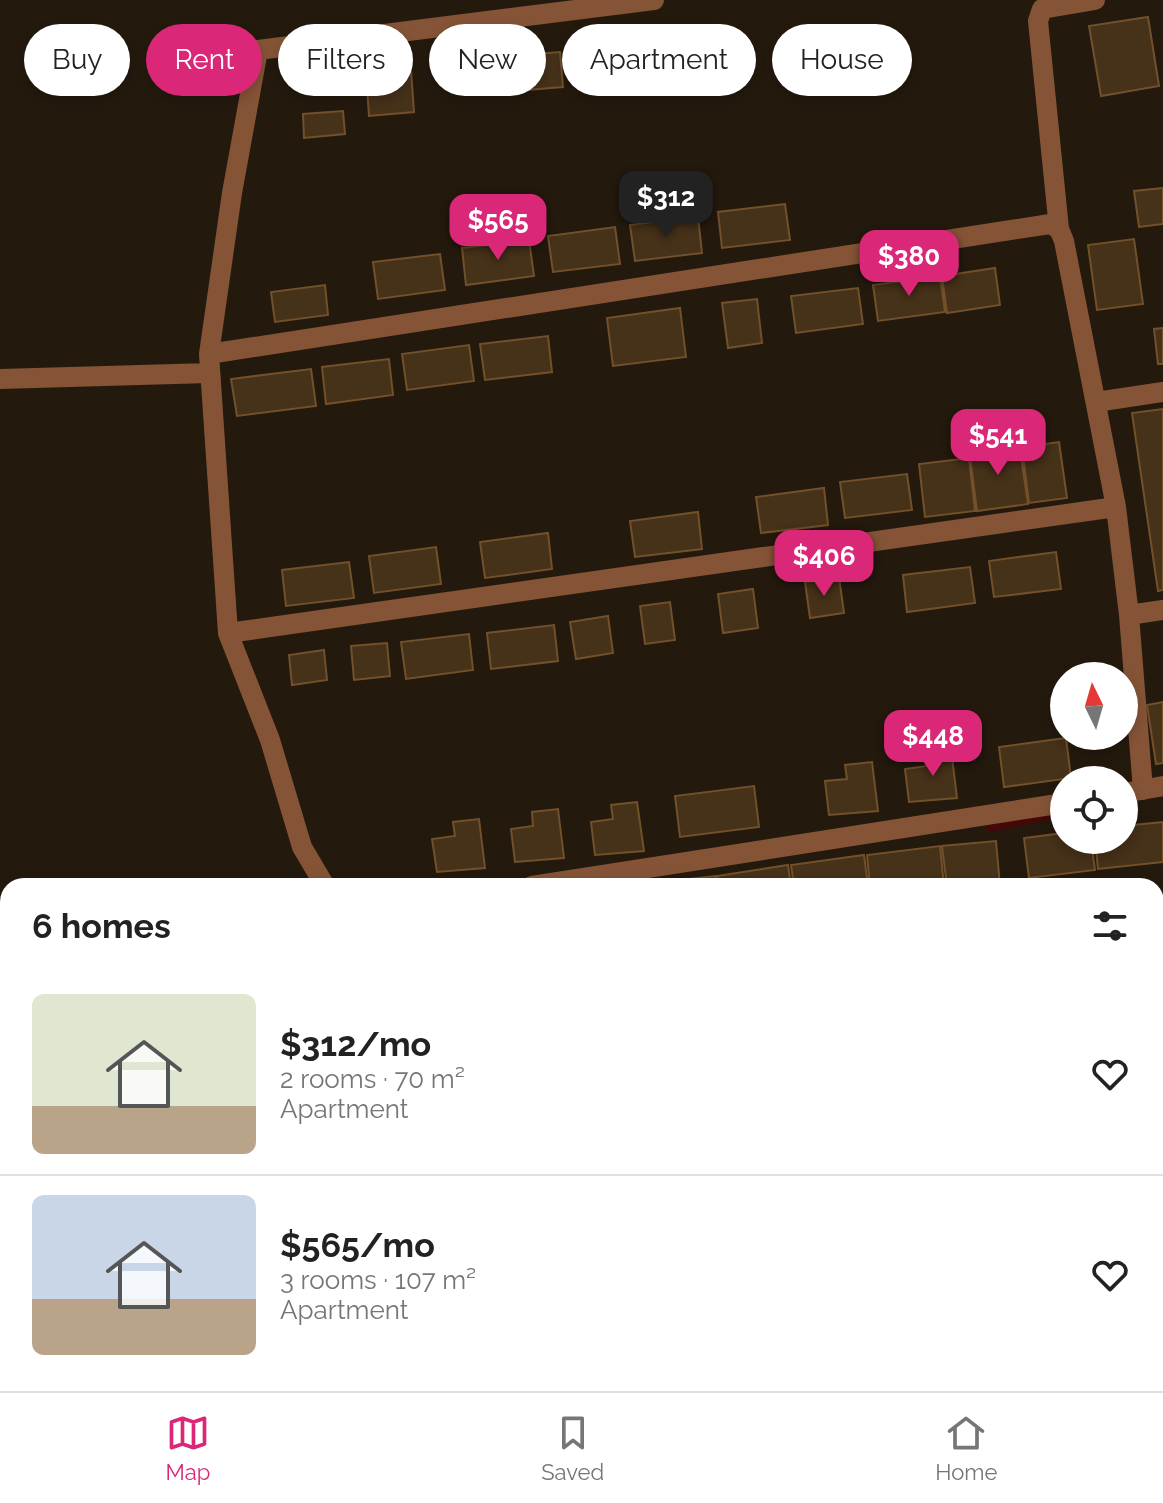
<!DOCTYPE html>
<html lang="en">
<head>
<meta charset="utf-8">
<style>
  body { margin:0; font-family:Raleway,sans-serif; background:#f2f2f2; color:#222; height:100vh; display:flex; flex-direction:column; font-size:30px; white-space:nowrap }
  * { box-sizing:border-box; margin:0 }
  p { font-size:26px; color:#767676 }
  .icon { flex:none; width:44px; height:44px; fill:none; stroke:currentColor; stroke-width:2; stroke-linecap:round; stroke-linejoin:round }
  .map { position:relative; flex:1; overflow:hidden }
  .details { position:absolute; left:0px; top:878px; width:1164px; height:514px; display:flex; flex-direction:column; background:#fff; border-radius:24px 24px 0 0; box-shadow:0 4px 12px #0003 }
  .details>* { flex:none }
  .hud { position:absolute; left:24px; top:24px; width:1116px; height:72px; display:flex; gap:16px }
  .needle { width:52px; rotate:355deg }
  .controls { position:absolute; left:1050px; top:662px; display:grid; gap:16px }
  .controls a { display:grid; place-items:center; width:88px; height:88px; border-radius:50%; background:#fff; box-shadow:0 4px 12px #0003; font-size:40px }
  .price { position:absolute; translate:-50% -68px; padding:0 18px; border-radius:16px; background:#db2777; color:#fff; font-size:26px; line-height:52px; filter:drop-shadow(0 2px 4px #0008) }
  .price::after { content:''; position:absolute; left:50%; top:48px; width:24px; height:18px; margin-left:-12px; background:inherit; clip-path:polygon(0 0,100% 0,50% 100%) }
  .price.active { background:#222; color:#fff }
  ul { padding:0; list-style:none }
  li { display:flex; align-items:center; gap:24px; height:200px; padding:0 32px }
  li+li { border-top:2px solid #e0e0e0 }
  li span { display:grid; place-items:center; flex:none; width:224px; height:160px; border-radius:12px; color:#555 }
  li>.icon { margin-inline-start:auto }
  span .icon { width:96px; height:96px; fill:#fffc; stroke-width:1 }
  li b { font-size:34px }
  h2 { display:flex; justify-content:space-between; align-items:center; height:96px; padding:0 32px; font-size:34px }
  .tag { padding:0 28px; border-radius:36px; background:#fff; box-shadow:0 4px 12px #0003; font-size:28px; line-height:72px }
  .tag.active { background:#db2777; color:#fff }
  .dock { display:flex; justify-content:space-around; align-items:center; height:112px; border-top:2px solid #e0e0e0; background:#fff; font-size:22px; color:#767676 }
  .dock a { display:grid; justify-items:center; gap:4px }
  .dock .active { color:#db2777 }
  .map>svg:first-child { display:block }
  .lines { fill:none; stroke-linecap:round; stroke-linejoin:round }
  .stream { stroke:#42080a; stroke-width:8 }
  .building { fill:#463119; stroke:#72502a; stroke-width:2 }
  .minor { stroke:#855437; stroke-width:20 }
</style>
</head>
<body>
<div class="map">
<svg width="1163" height="1391" viewBox="0 0 1163 1391">
  <rect width="100%" height="100%" fill="#24190d"/>
  <g class="lines">
    <!-- stream -->
    <path class="stream" d="M990,828L1064,813
      M0,943L8,941
      M0,1382L8,1383
      M16,1384L66,1391"/>
  </g>
  <!-- building -->
  <path class="building" d="M1148,17L1159,86L1101,96L1089,26Z
    M714,25L720,58L659,69L653,37Z
    M560,52L563,87L501,92L499,57Z
    M411,70L414,112L369,116L366,73Z
    M343,111L345,134L304,138L303,114Z
    M1163,188V224L1139,227L1134,191Z
    M785,204L790,240L722,248L718,212Z
    M698,216L702,253L635,261L630,225Z
    M615,227L620,264L553,272L548,236Z
    M1134,239L1143,304L1097,310L1088,245Z
    M529,240L534,276L466,285L462,248Z
    M440,254L445,290L378,299L373,262Z
    M995,268L1000,305L947,313L942,276Z
    M940,276L945,312L878,321L873,285Z
    M325,285L328,315L275,322L271,292Z
    M858,288L863,324L796,333L791,296Z
    M757,299L762,343L728,348L722,303Z
    M680,308L686,357L613,366L607,318Z
    M1163,328V364H1158L1154,329Z
    M548,336L552,372L485,380L480,344Z
    M469,345L474,381L407,390L402,354Z
    M389,359L393,395L326,404L322,367Z
    M311,369L316,406L237,416L231,379Z
    M1163,409V590L1158,591L1132,413Z
    M1059,442L1067,498L1029,503L1022,447Z
    M1019,443L1028,504L977,511L969,449Z
    M969,458L975,511L925,517L919,464Z
    M907,474L912,510L845,518L840,482Z
    M824,488L828,525L761,533L756,497Z
    M698,512L702,549L635,557L630,521Z
    M548,533L552,569L485,578L480,542Z
    M436,547L441,584L374,593L369,556Z
    M1056,552L1061,589L994,597L989,561Z
    M349,562L354,598L286,606L282,570Z
    M970,567L975,603L907,612L903,575Z
    M839,577L844,613L810,618L805,582Z
    M753,589L758,628L723,633L718,594Z
    M670,602L675,640L645,644L640,606Z
    M608,616L613,653L576,659L570,622Z
    M554,625L558,661L491,669L487,633Z
    M469,634L473,670L406,679L401,642Z
    M387,643L390,676L354,680L351,646Z
    M324,650L327,680L292,685L289,655Z
    M1163,702V763L1156,764L1147,705Z
    M1066,738L1071,778L1004,787L999,747Z
    M951,749L957,798L909,802L905,769L927,766L925,753Z
    M872,762L878,811L829,815L825,781L847,779L845,765Z
    M754,786L759,827L680,837L675,796Z
    M637,802L644,851L595,855L591,822L613,819L611,805Z
    M558,809L564,858L515,862L511,829L533,826L532,812Z
    M479,819L485,868L437,872L432,839L455,836L453,822Z
    M1163,822V862L1098,869L1095,840H1124V826Z
    M1064,833V840H1091L1095,870L1029,878L1024,838Z
    M996,841L1000,886H947L942,846Z
    M940,846L944,886H870L867,855Z
    M864,855L868,886H794L791,865Z
    M788,865L791,886H719L717,876Z
    M715,876L716,886H645V884Z
    M812,1384H880L881,1391H813Z
    M1005,1384H1054V1391H1006Z"/>
  <g class="lines">
    <!-- minor -->
    <path class="minor" d="M1095,0L1042,9L1038,21L1059,229L1064,241L1116,507L1129,615L1143,790
      M209,354L1050,224L1059,229
      M0,379L209,373
      M1096,402L1163,392
      M1129,615L1163,610
      M228,633L1116,507
      M1124,793L1163,786
      M325,886L302,847L270,740L228,633L209,354L232,193L258,50L654,0
      M532,886L1064,803
      M1156,961L1163,960
      M514,1384L515,1391
      M793,1384L794,1391
      M1065,1384V1391"/>
  </g>
</svg>
<div class="controls">
<a><svg class="needle" viewBox="-14 -14 28 28"><path d="M0-13l5 13h-10z" fill="#e53935"/><path d="M0 13l5-13h-10z" fill="#767676"/></svg></a>
<a><svg class="icon" aria-label="locate" viewBox="0 0 24 24"><circle cx="12" cy="12" r="6"/><path d="M12 2v4M12 18v4M2 12h4M18 12h4"/></svg></a>
</div>
<b class="price active" style="left:666px;top:239px">$312</b>
<b class="price" style="left:498px;top:262px">$565</b>
<b class="price" style="left:909px;top:298px">$380</b>
<b class="price" style="left:998px;top:477px">$541</b>
<b class="price" style="left:824px;top:598px">$406</b>
<b class="price" style="left:933px;top:778px">$448</b>
<div class="hud">
<a class="tag">Buy</a>
<a class="tag active">Rent</a>
<a class="tag">Filters</a>
<a class="tag">New</a>
<a class="tag">Apartment</a>
<a class="tag">House</a>
</div>
<section class="details">
<h2>6 homes<svg class="icon" aria-label="filters" viewBox="0 0 24 24"><path d="M4 7h16M4 17h16"/><circle cx="9" cy="7" r="2"/><circle cx="15" cy="17" r="2"/></svg></h2>
<ul>
<li><span style="background:linear-gradient(#dfe7d0 70%,#b9a48a 0)"><svg class="icon" aria-label="home" viewBox="0 0 24 24"><path d="M3 11l9-7 9 7M6 9v11h12V9"/></svg></span><div><b>$312/mo</b><p>2 rooms · 70 m²</p><p>Apartment</p></div><svg class="icon" aria-label="heart" viewBox="0 0 24 24"><path d="M12 20l-8-8c-3-5 5-10 8-4 3-6 11-1 8 4z"/></svg></li>
<li><span style="background:linear-gradient(#c9d6e8 65%,#b9a48a 0)"><svg class="icon" aria-label="home" viewBox="0 0 24 24"><path d="M3 11l9-7 9 7M6 9v11h12V9"/></svg></span><div><b>$565/mo</b><p>3 rooms · 107 m²</p><p>Apartment</p></div><svg class="icon" aria-label="heart" viewBox="0 0 24 24"><path d="M12 20l-8-8c-3-5 5-10 8-4 3-6 11-1 8 4z"/></svg></li>
</ul>
</section>
</div>
<nav class="dock">
<a class="active"><svg class="icon" aria-label="map" viewBox="0 0 24 24"><path d="M3 6l6-2 6 2 6-2v14l-6 2-6-2-6 2zM9 4v14M15 6v14"/></svg>Map</a>
<a><svg class="icon" aria-label="saved" viewBox="0 0 24 24"><path d="M7 4h10v16l-5-4-5 4z"/></svg>Saved</a>
<a><svg class="icon" aria-label="home" viewBox="0 0 24 24"><path d="M3 11l9-7 9 7M6 9v11h12V9"/></svg>Home</a>
</nav>
</body>
</html>
